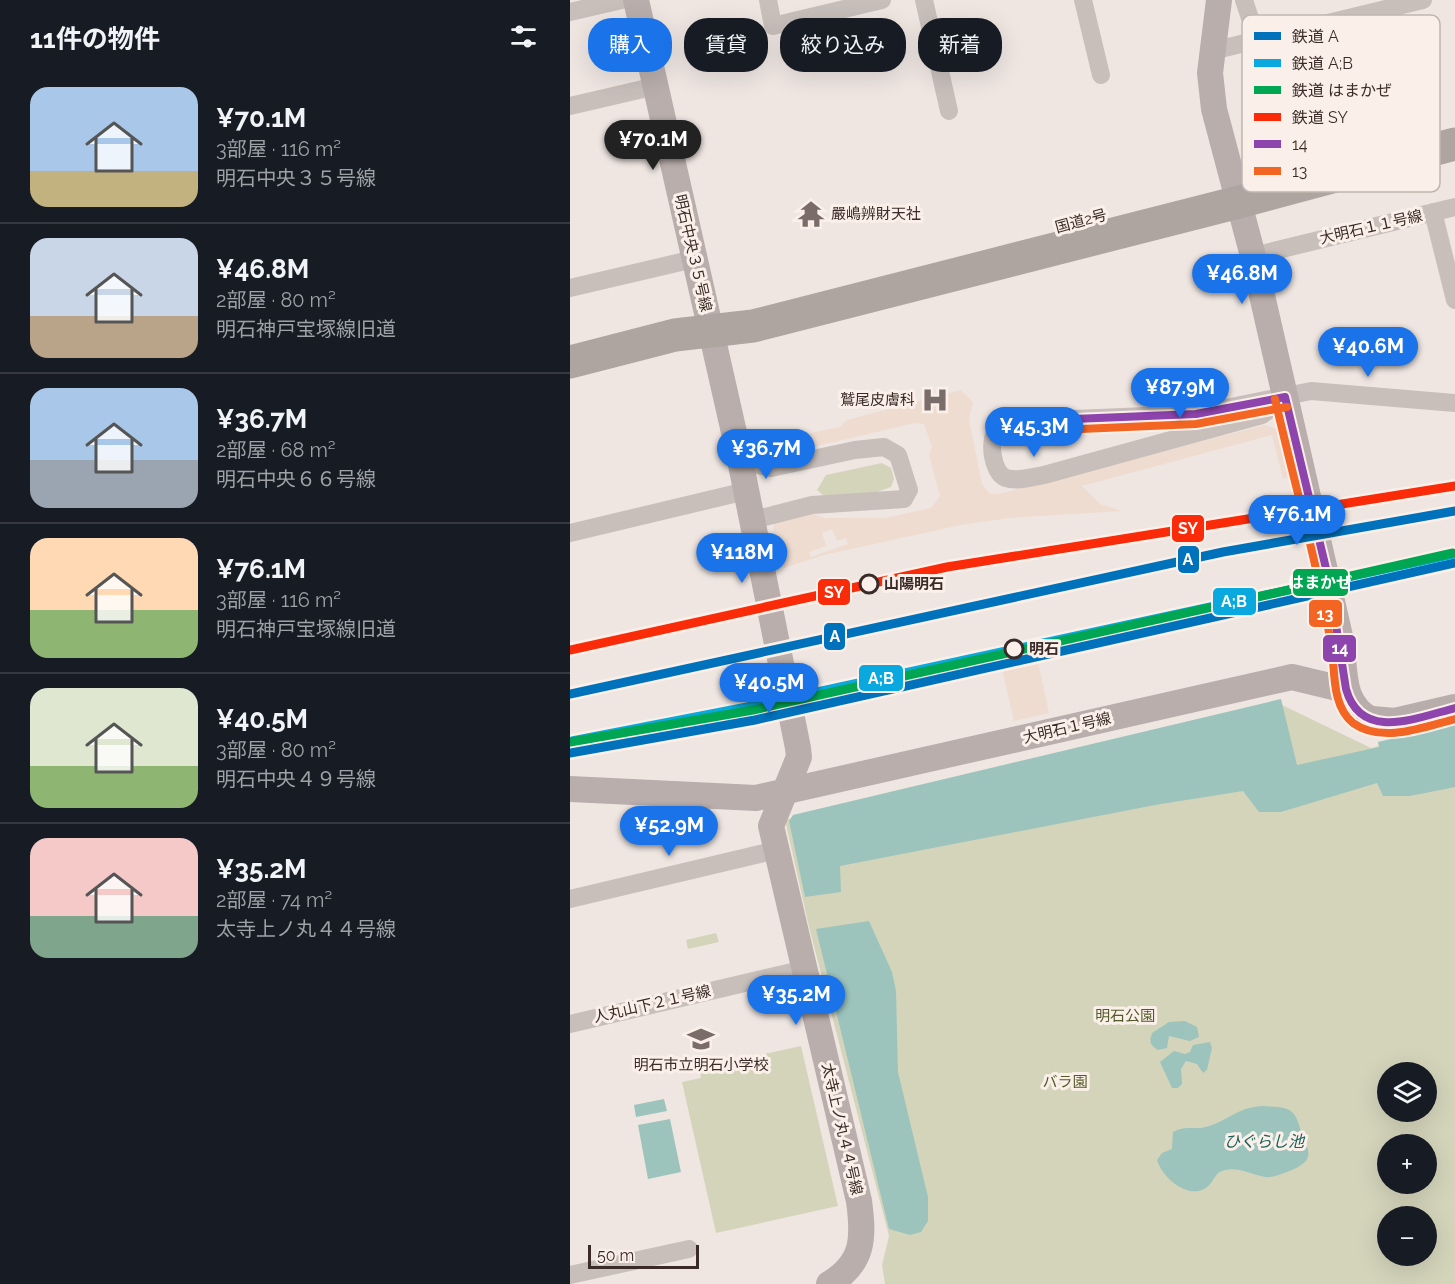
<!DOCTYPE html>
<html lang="ja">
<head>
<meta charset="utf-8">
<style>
  body { margin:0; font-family:Raleway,"Noto Sans JP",sans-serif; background:#242831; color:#f1f3f6; height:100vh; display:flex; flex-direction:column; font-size:22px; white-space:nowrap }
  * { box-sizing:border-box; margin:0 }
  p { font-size:20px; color:#9ea1a6 }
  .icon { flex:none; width:33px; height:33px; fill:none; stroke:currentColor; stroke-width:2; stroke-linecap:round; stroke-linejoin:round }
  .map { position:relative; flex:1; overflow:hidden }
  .sheet { display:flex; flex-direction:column; background:#171b24; width:570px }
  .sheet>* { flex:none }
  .guide { position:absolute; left:18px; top:18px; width:570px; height:54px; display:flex; gap:12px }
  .fabs { position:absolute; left:807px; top:1062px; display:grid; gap:12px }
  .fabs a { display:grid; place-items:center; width:60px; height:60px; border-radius:50%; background:#171b24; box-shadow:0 6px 24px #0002; font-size:30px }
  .scale { position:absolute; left:18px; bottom:15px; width:111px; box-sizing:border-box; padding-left:6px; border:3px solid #3a2b28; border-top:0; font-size:16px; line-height:21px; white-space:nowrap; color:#3a2b28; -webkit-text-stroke:4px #fbf0e9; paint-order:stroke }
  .price { position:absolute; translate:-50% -51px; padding:0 14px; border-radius:21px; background:#1a73e8; color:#fff; font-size:20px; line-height:39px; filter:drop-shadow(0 2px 3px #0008) }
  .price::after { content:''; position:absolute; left:50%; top:36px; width:18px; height:14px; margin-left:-9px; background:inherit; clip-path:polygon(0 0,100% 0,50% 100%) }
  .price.on { background:#222; color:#fff }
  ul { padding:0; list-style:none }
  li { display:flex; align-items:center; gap:18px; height:150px; padding:0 30px }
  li+li { border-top:2px solid #363941 }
  li span { display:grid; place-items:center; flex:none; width:168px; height:120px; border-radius:18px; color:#555 }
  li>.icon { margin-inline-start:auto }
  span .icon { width:72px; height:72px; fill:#fffc; stroke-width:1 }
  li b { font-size:26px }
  h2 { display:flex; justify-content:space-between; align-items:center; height:72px; padding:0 30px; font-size:26px }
  .tag { padding:0 21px; border-radius:24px; background:#171b24; box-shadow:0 6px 24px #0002; font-size:21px; line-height:54px }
  .tag.on { background:#1a73e8; color:#fff }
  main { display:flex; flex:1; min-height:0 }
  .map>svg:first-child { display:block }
  .green { fill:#d4d4bb; fill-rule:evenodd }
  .plaza { fill:#eedcd0; fill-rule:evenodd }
  .water { fill:#9cc4bd }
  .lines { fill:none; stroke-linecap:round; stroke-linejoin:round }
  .street { stroke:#c8bfbb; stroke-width:18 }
  .secondary { stroke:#b9aeab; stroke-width:26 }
  .primary { stroke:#b7adaa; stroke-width:28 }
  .highway { stroke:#aea5a1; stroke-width:33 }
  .bus-1-casing { stroke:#fbf0e9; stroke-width:12 }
  .bus-2-casing { stroke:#fbf0e9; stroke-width:12 }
  .bus-1 { stroke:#8e44ad; stroke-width:8 }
  .bus-2 { stroke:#f26522; stroke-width:8 }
  .rail-1-casing { stroke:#fbf0e9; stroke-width:14 }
  .rail-2-casing { stroke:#fbf0e9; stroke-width:14 }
  .rail-3-casing { stroke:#fbf0e9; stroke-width:14 }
  .rail-4-casing { stroke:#fbf0e9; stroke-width:14 }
  .rail-1 { stroke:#0072bc; stroke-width:9 }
  .rail-2 { stroke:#09a9df; stroke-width:9 }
  .rail-3 { stroke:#00a651; stroke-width:9 }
  .rail-4 { stroke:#fa2b08; stroke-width:9 }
  .stop-dot { fill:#fbf0e9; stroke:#3a2b28; stroke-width:3 }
  .labels { text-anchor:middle; stroke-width:6; stroke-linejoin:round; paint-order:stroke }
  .poi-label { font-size:15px; fill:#3a2b28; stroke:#fbf0e9; text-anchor:start }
  .street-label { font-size:15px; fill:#3a2b28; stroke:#fbf0e9 }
  .stop-label { font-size:15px; font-weight:bold; fill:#3a2b28; stroke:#fbf0e9; text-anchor:start }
  .park-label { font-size:15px; fill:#515b29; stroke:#fbf0e9 }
  .water-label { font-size:16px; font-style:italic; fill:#196059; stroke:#fbf0e9 }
  .key { fill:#fbf0e9; stroke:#c1b5af; stroke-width:1.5 }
  .key-label { font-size:16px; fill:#3a2b28 }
  .line-badge { stroke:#fbf0e9; stroke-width:2 }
  .badge-label { font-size:16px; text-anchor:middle; font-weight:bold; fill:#fff }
</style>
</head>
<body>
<main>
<section class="sheet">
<h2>11件の物件<svg class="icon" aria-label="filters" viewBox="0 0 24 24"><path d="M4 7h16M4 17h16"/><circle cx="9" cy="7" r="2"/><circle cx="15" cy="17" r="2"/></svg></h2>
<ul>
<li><span style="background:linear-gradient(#a9c7e8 70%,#c2b280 0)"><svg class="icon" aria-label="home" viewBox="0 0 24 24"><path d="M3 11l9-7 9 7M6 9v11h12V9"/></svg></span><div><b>¥70.1M</b><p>3部屋 · 116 m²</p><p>明石中央３５号線</p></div></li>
<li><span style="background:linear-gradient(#c9d6e8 65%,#b9a48a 0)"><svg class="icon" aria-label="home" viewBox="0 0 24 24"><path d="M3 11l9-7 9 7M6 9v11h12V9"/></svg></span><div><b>¥46.8M</b><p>2部屋 · 80 m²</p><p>明石神戸宝塚線旧道</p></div></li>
<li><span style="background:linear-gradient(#a9c7e8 60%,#9aa5b1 0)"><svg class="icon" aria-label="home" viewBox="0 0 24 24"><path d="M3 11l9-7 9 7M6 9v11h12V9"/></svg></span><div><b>¥36.7M</b><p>2部屋 · 68 m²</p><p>明石中央６６号線</p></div></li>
<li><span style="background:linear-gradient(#ffd9b3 60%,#8fb573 0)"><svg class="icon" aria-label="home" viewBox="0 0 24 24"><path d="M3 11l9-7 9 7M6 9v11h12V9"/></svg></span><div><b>¥76.1M</b><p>3部屋 · 116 m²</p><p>明石神戸宝塚線旧道</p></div></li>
<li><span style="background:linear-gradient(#dfe7d0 65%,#8fb573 0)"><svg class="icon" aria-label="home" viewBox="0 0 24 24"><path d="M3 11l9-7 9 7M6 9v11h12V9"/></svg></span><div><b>¥40.5M</b><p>3部屋 · 80 m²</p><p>明石中央４９号線</p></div></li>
<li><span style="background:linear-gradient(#f6c9c9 65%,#7fa58c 0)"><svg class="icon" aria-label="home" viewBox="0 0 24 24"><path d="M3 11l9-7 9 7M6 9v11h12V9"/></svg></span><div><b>¥35.2M</b><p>2部屋 · 74 m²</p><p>太寺上ノ丸４４号線</p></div></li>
</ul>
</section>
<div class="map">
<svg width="885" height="1284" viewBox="0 0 885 1284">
  <rect width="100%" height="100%" fill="#efe6e2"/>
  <!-- green -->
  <path class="green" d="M312,463L321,468L324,479L321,487L295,496H254L247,490L256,475Z
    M710,704L801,748L885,728V1284H315L312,1265L319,1236L239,927L215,820ZM818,1072H856V1112H818ZM818,1144H856V1184H818ZM818,1216H856V1256H818Z
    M146,933L149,942L118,949L116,940Z
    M231,1046L268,1206L146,1233L112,1082L131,1078L129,1068Z"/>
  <!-- plaza -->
  <path class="plaza" d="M391,390L403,402L399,420L412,484L420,494H429L695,425L707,429L712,435L723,476L713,479L702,435L512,486L530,504L552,511L439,518L391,525L254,555L214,568L203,532L204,522L238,512L255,518H315L361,508L370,496L359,455L362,447L354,424L345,423L204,456L192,451L187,444L270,427L277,420ZM262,529L267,541L276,538L278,544L241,557L239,552L256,546L252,533Z
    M468,661L479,713L444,721L432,669Z"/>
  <!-- water -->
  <path class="water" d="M711,699L727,765L809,747L808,742L885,724V787L840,796H813L807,783L711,812H689L673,791L585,805L270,866L271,892L235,897L219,821L223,815Z
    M299,921L322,972L326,991L328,1072L358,1197V1221L351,1232L340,1235L319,1229L246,929Z
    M615,1021L627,1027L629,1037L620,1041L599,1036L597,1048L588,1050C580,1045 579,1042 582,1033L599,1022Z
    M640,1042L642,1048L637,1070L633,1073L627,1064L616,1061L611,1069L612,1084L608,1088H602L590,1062L604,1051L615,1054L620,1052L623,1045Z
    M94,1099L97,1111L66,1117L64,1105Z
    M694,1106C700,1107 710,1106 717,1109C726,1112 728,1122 731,1131C740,1153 746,1161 717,1172C711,1174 702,1178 695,1177C682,1175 670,1167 655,1170C644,1172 644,1183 636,1188C617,1200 592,1177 587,1160L592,1153L602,1149L603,1132C615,1125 624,1130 636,1127C658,1121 667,1107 694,1106Z
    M100,1119L111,1172L78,1179L68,1125Z"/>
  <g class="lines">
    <!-- street -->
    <path class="street" d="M198,0L203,26L312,0
      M354,0L379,111
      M513,0L531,75
      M674,0L687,40
      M0,12L52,0
      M642,51L853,0
      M0,106L86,86
      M863,212L885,300
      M683,256L885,207
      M0,288L124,259
      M715,397L692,415L474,475C462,477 447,482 436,478C422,473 418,440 427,430C433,423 446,423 454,421L626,414L741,391L885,403
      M168,450L188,465L201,468L285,450L314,447L328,455L339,490L334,499L242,505L183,520
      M0,533L176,491
      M0,899L207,850
      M0,1024L235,969
      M0,1275L119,1249"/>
    <!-- secondary -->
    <path class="secondary" d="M66,0L168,450L228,748L229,757L201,826L289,1201C294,1238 294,1263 259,1284
      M649,0L640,73L644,109L683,256L772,645C775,675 772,705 802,720
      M0,789L186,798L722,677L776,690"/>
    <!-- primary -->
    <path class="primary" d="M802,720L825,722L885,708"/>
    <!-- highway -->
    <path class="highway" d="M0,362L105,335L183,326L669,202L885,144"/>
    <defs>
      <path id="bus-1" d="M715,397L759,581L776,689C791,742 846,718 885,708
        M454,421L626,414L715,397"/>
      <path id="bus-2" d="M705,399C724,482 748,565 762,650C765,673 762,706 783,723C812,744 854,727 885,719
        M488,430L626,424L717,407"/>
    </defs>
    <!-- bus-1 casing -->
    <use href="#bus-1" class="bus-1-casing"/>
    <!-- bus-2 casing -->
    <use href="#bus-2" class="bus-2-casing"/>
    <!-- bus-1 -->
    <use href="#bus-1" class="bus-1"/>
    <!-- bus-2 -->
    <use href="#bus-2" class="bus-2"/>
    <defs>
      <path id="rail-1" d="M0,694L653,552L885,511
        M0,753L185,720L885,563"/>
      <path id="rail-2" d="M2,741L177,707L885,554"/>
      <path id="rail-3" d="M0,742L183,710L883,553"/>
      <path id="rail-4" d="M0,650L377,567L885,486"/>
    </defs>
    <!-- rail-1 casing -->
    <use href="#rail-1" class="rail-1-casing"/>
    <!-- rail-2 casing -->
    <use href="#rail-2" class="rail-2-casing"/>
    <!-- rail-3 casing -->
    <use href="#rail-3" class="rail-3-casing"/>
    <!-- rail-4 casing -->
    <use href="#rail-4" class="rail-4-casing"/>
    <!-- rail-1 -->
    <use href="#rail-1" class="rail-1"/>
    <!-- rail-2 -->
    <use href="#rail-2" class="rail-2"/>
    <!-- rail-3 -->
    <use href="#rail-3" class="rail-3"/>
    <!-- rail-4 -->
    <use href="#rail-4" class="rail-4"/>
  </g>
  <!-- icons -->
  <defs>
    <symbol id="temple-bare" viewBox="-9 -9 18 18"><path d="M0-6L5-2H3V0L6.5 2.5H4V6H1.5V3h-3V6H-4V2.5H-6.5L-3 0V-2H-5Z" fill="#796c69" stroke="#fbf0e9" stroke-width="2.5" paint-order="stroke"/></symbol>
    <symbol id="hospital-bare" viewBox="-9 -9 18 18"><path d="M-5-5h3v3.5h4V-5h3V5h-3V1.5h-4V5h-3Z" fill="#796c69" stroke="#fbf0e9" stroke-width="2.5" paint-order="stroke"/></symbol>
    <symbol id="school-bare" viewBox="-9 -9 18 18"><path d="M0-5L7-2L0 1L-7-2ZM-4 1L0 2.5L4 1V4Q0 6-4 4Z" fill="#796c69" stroke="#fbf0e9" stroke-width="2.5" paint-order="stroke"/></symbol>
  </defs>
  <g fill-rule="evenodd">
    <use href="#temple-bare" x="222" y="195" width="38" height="38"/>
    <use href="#hospital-bare" x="346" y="381" width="38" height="38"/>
    <use href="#school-bare" x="112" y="1020" width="38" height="38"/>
  </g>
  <!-- markers -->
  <g class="stop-dot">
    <circle cx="299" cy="584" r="9"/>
    <circle cx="444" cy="649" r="9"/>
  </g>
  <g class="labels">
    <!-- poi labels -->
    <g class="poi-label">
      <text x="261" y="219">嚴嶋辨財天社</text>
      <text x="345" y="405" text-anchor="end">鷲尾皮膚科</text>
      <text x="131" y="1070" text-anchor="middle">明石市立明石小学校</text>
    </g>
    <!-- street labels -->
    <g class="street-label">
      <text transform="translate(511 221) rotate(-15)" y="5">国道2号</text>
      <text transform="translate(801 227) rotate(-13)" y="5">大明石１１号線</text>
      <text transform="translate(123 253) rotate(77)" y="5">明石中央３５号線</text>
      <text transform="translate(497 728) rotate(-13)" y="5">大明石１号線</text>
      <text transform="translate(82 1004) rotate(-13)" y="5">人丸山下２１号線</text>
      <text transform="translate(272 1129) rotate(77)" y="5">太寺上ノ丸４４号線</text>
    </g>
    <!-- stop labels -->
    <g class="stop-label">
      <text x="314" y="589">山陽明石</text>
      <text x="459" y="654">明石</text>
    </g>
    <!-- park labels -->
    <g class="park-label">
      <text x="555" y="1021">明石公園</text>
      <text x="495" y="1087">バラ園</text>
    </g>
    <!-- water labels -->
    <g class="water-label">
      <text x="694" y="1147">ひぐらし池</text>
    </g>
  </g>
  <!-- legend -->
  <rect x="672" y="15" width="198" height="177" rx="9" class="key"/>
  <rect x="684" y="32" width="27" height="8" fill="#0072bc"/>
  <rect x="684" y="59" width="27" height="8" fill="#09a9df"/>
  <rect x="684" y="86" width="27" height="8" fill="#00a651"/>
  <rect x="684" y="113" width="27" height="8" fill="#fa2b08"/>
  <rect x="684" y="140" width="27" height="8" fill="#8e44ad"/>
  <rect x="684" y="167" width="27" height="8" fill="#f26522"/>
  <g class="key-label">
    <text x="722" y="42">鉄道 A</text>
    <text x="722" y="69">鉄道 A;B</text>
    <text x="722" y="96">鉄道 はまかぜ</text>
    <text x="722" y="123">鉄道 SY</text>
    <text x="722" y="150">14</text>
    <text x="722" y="177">13</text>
  </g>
  <g class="line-badge">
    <rect x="601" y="514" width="34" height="29" rx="6" fill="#fa2b08"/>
    <rect x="607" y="545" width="23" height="29" rx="6" fill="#0072bc"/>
    <rect x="722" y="568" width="57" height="29" rx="6" fill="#00a651"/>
    <rect x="247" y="578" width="34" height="28" rx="6" fill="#fa2b08"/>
    <rect x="642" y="587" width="45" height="29" rx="6" fill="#09a9df"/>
    <rect x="738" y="599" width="35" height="29" rx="6" fill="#f26522"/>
    <rect x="253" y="622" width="23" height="29" rx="6" fill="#0072bc"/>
    <rect x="752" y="634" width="35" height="29" rx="6" fill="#8e44ad"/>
    <rect x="288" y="664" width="46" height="28" rx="6" fill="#09a9df"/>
  </g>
  <g class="badge-label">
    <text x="618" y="534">SY</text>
    <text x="618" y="565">A</text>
    <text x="750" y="588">はまかぜ</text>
    <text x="264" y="598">SY</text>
    <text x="664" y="607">A;B</text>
    <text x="755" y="620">13</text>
    <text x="265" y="642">A</text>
    <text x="770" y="654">14</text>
    <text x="311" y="684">A;B</text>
  </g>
</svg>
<div class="fabs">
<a><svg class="icon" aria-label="layers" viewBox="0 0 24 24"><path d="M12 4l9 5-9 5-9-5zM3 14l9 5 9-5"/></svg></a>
<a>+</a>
<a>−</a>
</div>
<div class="scale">50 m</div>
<b class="price on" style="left:83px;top:171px">¥70.1M</b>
<b class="price" style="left:672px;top:305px">¥46.8M</b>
<b class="price" style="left:798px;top:378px">¥40.6M</b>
<b class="price" style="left:610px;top:419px">¥87.9M</b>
<b class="price" style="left:464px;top:458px">¥45.3M</b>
<b class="price" style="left:196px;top:480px">¥36.7M</b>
<b class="price" style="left:727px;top:546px">¥76.1M</b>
<b class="price" style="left:172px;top:584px">¥118M</b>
<b class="price" style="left:199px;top:714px">¥40.5M</b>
<b class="price" style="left:99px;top:857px">¥52.9M</b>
<b class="price" style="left:226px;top:1026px">¥35.2M</b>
<div class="guide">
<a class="tag on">購入</a>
<a class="tag">賃貸</a>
<a class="tag">絞り込み</a>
<a class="tag">新着</a>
</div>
</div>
</main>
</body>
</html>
